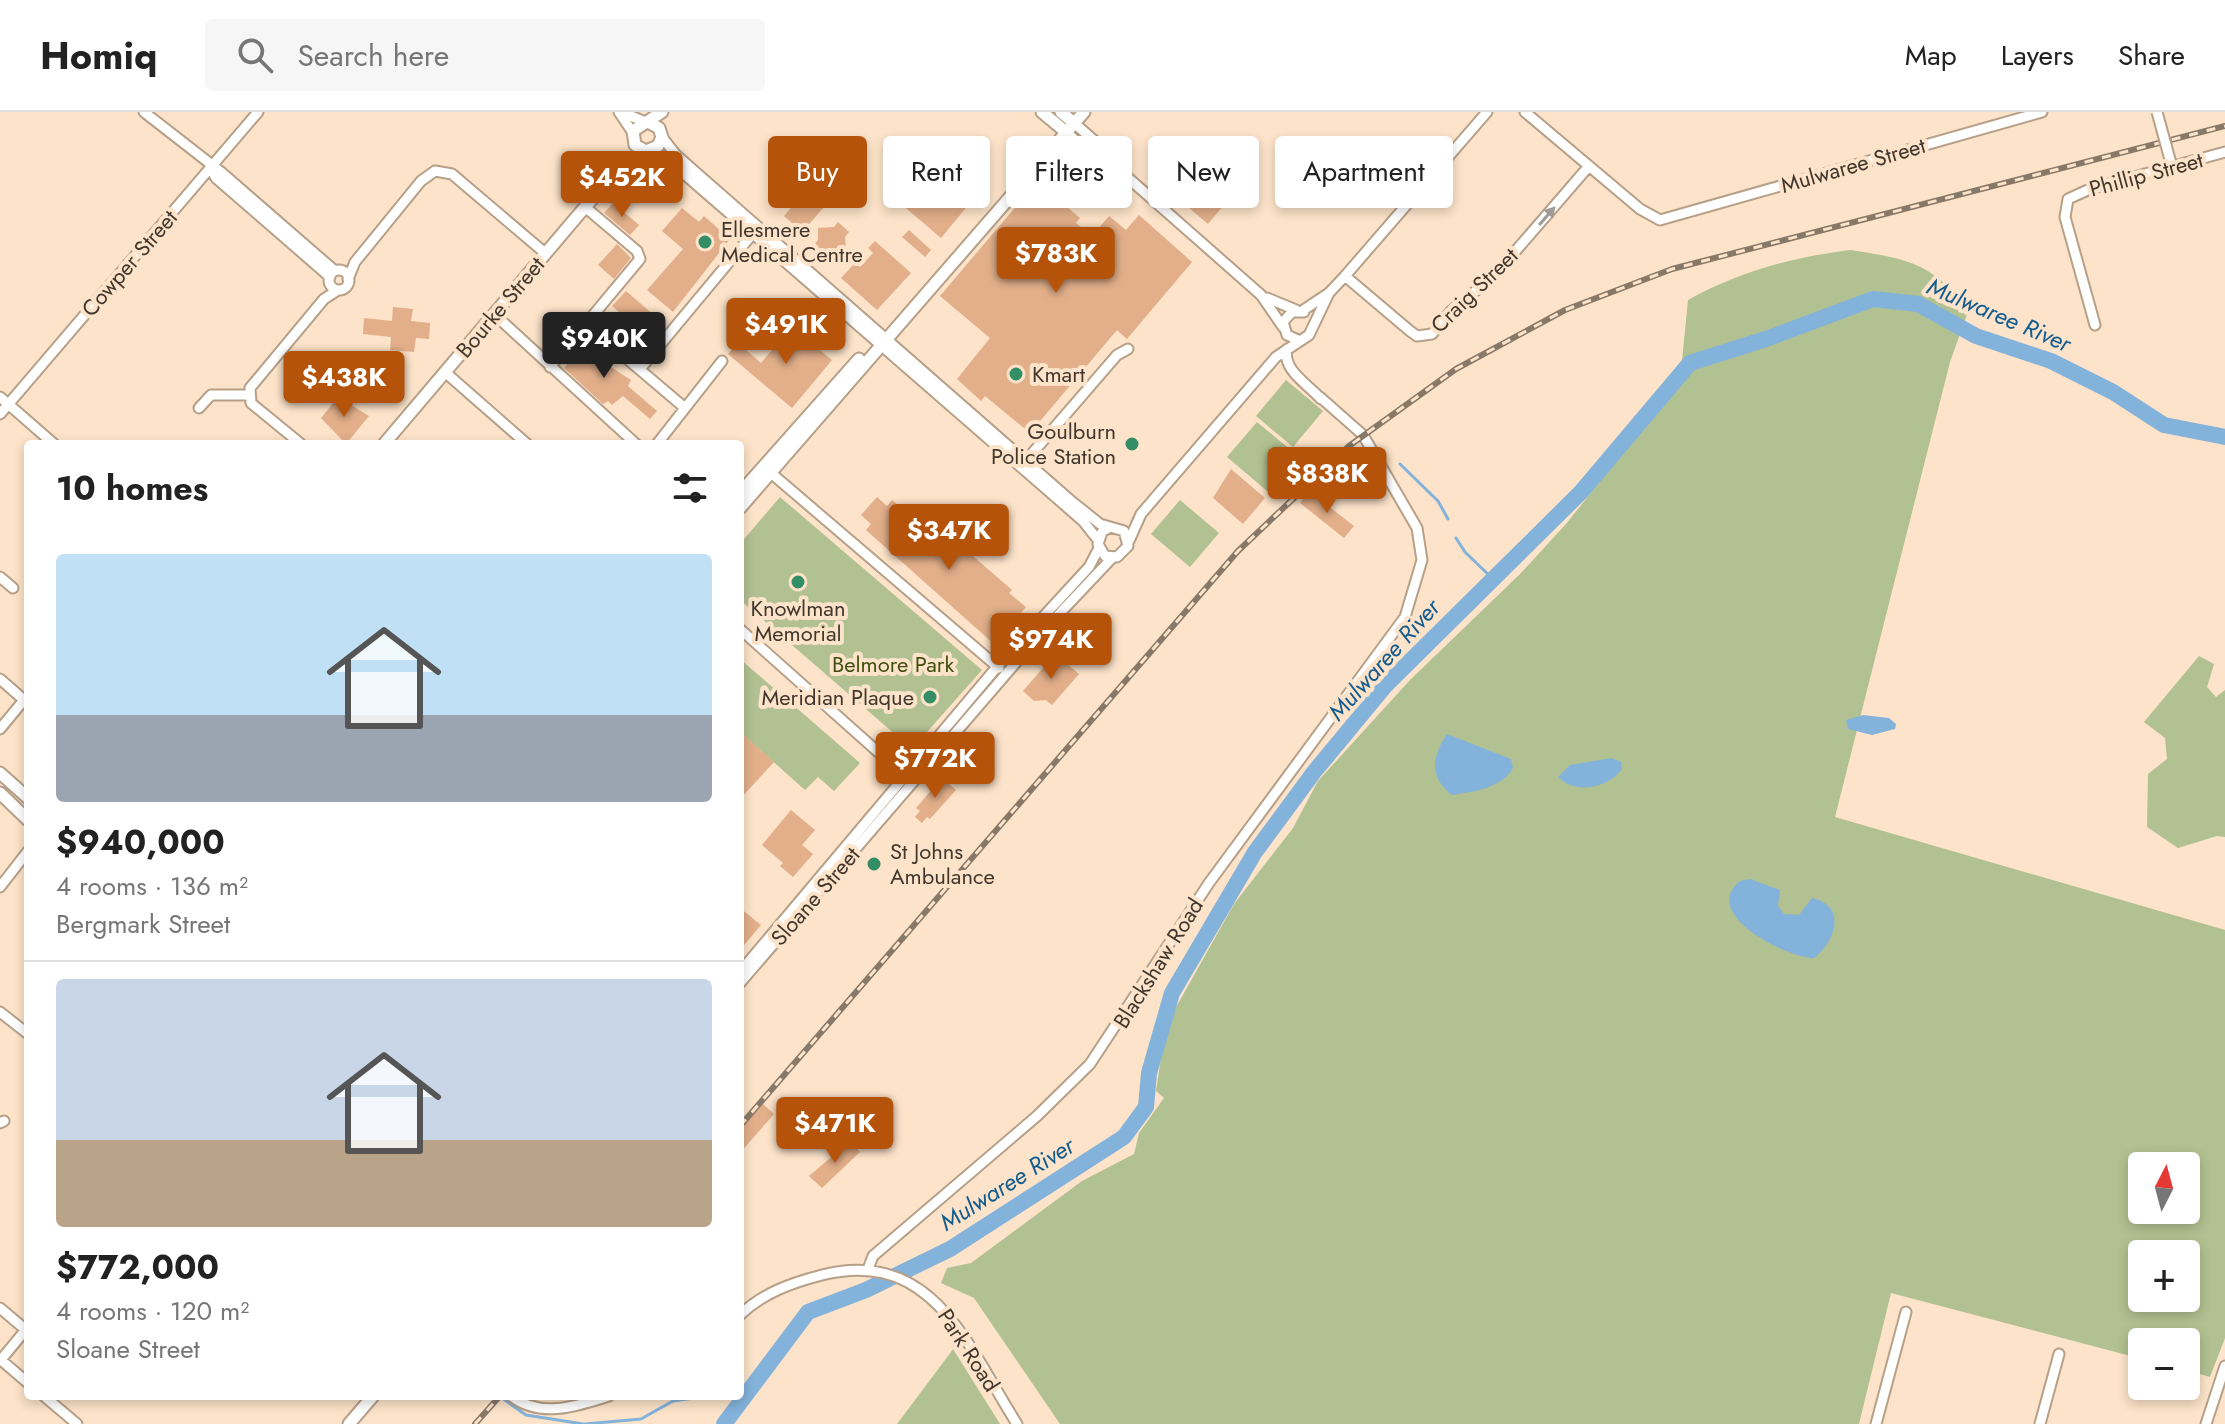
<!DOCTYPE html>
<html lang="en">
<head>
<meta charset="utf-8">
<style>
  body { margin:0; font-family:Jost,sans-serif; background:#f6f6f6; color:#222; height:100vh; display:flex; flex-direction:column; font-size:30px; white-space:nowrap }
  * { box-sizing:border-box; margin:0 }
  p { font-size:26px; color:#767676 }
  .icon { flex:none; width:44px; height:44px; fill:none; stroke:currentColor; stroke-width:2; stroke-linecap:round; stroke-linejoin:round }
  .map { position:relative; flex:1; overflow:hidden }
  .details { position:absolute; left:24px; top:328px; width:720px; height:960px; display:flex; flex-direction:column; background:#fff; border-radius:8px; box-shadow:0 4px 12px #0003 }
  .details>* { flex:none }
  .banner { position:absolute; left:768px; top:24px; width:760px; height:72px; display:flex; gap:16px }
  .needle { width:52px; rotate:6deg }
  .fabs { position:absolute; left:2128px; top:1040px; display:grid; gap:16px }
  .fabs a { display:grid; place-items:center; width:72px; height:72px; border-radius:8px; background:#fff; box-shadow:0 4px 12px #0003; font-size:40px }
  .price { position:absolute; translate:-50% -68px; padding:0 18px; border-radius:8px; background:#b45309; color:#fff; font-size:26px; line-height:52px; filter:drop-shadow(0 2px 4px #0008) }
  .price::after { content:''; position:absolute; left:50%; top:48px; width:24px; height:18px; margin-left:-12px; background:inherit; clip-path:polygon(0 0,100% 0,50% 100%) }
  .price.active { background:#222; color:#fff }
  ul { padding:0; list-style:none }
  li { display:grid; align-content:center; gap:16px; height:424px; padding:0 32px }
  li+li { border-top:2px solid #e0e0e0 }
  li span { display:grid; place-items:center; height:248px; border-radius:8px; color:#555 }
  li>.icon { margin-inline-start:auto }
  span .icon { width:144px; height:144px; fill:#fffc; stroke-width:1 }
  li b { font-size:34px }
  h2 { display:flex; justify-content:space-between; align-items:center; height:96px; padding:0 32px; font-size:34px }
  .pill { padding:0 28px; border-radius:8px; background:#fff; box-shadow:0 4px 12px #0003; font-size:28px; line-height:72px }
  .pill.active { background:#b45309; color:#fff }
  header { display:flex; align-items:center; gap:48px; box-sizing:border-box; height:112px; padding:0 40px; background:#fff; border-bottom:2px solid #e0e0e0 }
  header strong { font-size:38px }
  nav { display:flex; gap:44px; margin-inline-start:auto; font-size:28px }
  .search { width:560px; height:72px; background:#f6f6f6; display:flex; align-items:center; gap:20px; box-sizing:border-box; padding:0 28px; border-radius:8px; color:#767676; font-size:30px }
  .map>svg:first-child { display:block }
  .green { fill:#b2c191; fill-rule:evenodd }
  .water { fill:#83b2db }
  .lines { fill:none; stroke-linecap:round; stroke-linejoin:round }
  .stream { stroke:#83b2db; stroke-width:3 }
  .river { stroke:#83b2db; stroke-width:16 }
  .building { fill:#e2af8a }
  .minor-casing { stroke:#b7a088; stroke-width:13 }
  .major-casing { stroke:#b7a088; stroke-width:15 }
  .minor { stroke:#fff; stroke-width:9 }
  .major { stroke:#fff; stroke-width:11 }
  .rail-casing { stroke:#887868; stroke-width:6 }
  .rail { stroke:#fce3c9; stroke-width:3; stroke-dasharray:9; stroke-linecap:butt }
  .minor-bridge-casing { stroke:#b7a088; stroke-width:13; stroke-linecap:butt }
  .minor-bridge { stroke:#fff; stroke-width:9 }
  .oneway { fill:#a09b96 }
  .poi-dot { fill:#338e65; stroke:#fce3c9; stroke-width:3 }
  .labels { text-anchor:middle; stroke-width:8; stroke-linejoin:round; paint-order:stroke }
  .street-label { font-size:22px; fill:#41372d; stroke:#fce3c9 }
  .poi-label { font-size:22px; fill:#41372d; stroke:#fce3c9; text-anchor:start }
  .park-label { font-size:22px; fill:#404f11; stroke:#fce3c9 }
  .water-label { font-size:24px; font-style:italic; fill:#125c90; stroke:#fce3c9 }
</style>
</head>
<body>
<header>
<strong>Homiq</strong>
<div class="search"><svg class="icon" aria-label="search" viewBox="0 0 24 24"><circle cx="10" cy="10" r="6"/><path d="M15 15l6 6"/></svg>Search here</div>
<nav><a>Map</a><a>Layers</a><a>Share</a></nav>
</header>
<div class="map">
<svg width="2225" height="1312" viewBox="0 0 2225 1312">
  <rect width="100%" height="100%" fill="#fce3c9"/>
  <!-- green -->
  <path class="green" d="M1850,138C1908,147 1930,150 1969,197L1950,250L1835,705L2225,818V1226L2210,1265L2186,1258V1230H2142V1247L1891,1181L1859,1312H1060L974,1186L941,1171L947,1156L971,1151L1082,1069L1134,1042L1139,1021L1164,986L1156,979L1166,913L1234,792L1293,716L1318,669L1410,568L1520,462L1566,412L1680,269L1688,188C1738,160 1793,145 1850,138ZM2142,1054H2186V1098H2142ZM2142,1142H2186V1186H2142Z
    M1286,268L1323,299L1293,335L1256,304Z
    M1257,310L1297,343L1267,379L1227,345Z
    M780,385L982,558L912,637L740,488V432Z
    M1180,388L1219,421L1190,455L1151,422Z
    M2199,544L2214,552L2207,575L2216,585L2225,578V725L2217,724L2178,736L2147,715L2148,662L2167,647L2165,626L2144,610Z
    M740,547L860,651L834,679L818,665L805,678L740,620Z
    M953,1237L1000,1312H897L948,1244Z"/>
  <!-- water -->
  <path class="water" d="M1863,603L1889,606L1896,612L1895,617L1872,623L1848,617L1846,608Z
    M1447,622L1511,647L1513,656C1502,676 1473,680 1452,683C1429,666 1432,644 1447,622Z
    M1612,646L1621,650L1622,657C1608,676 1576,683 1558,665L1570,653Z
    M1750,767L1780,778L1778,794L1784,802L1799,803L1812,786C1848,794 1835,830 1814,846C1787,846 1699,802 1740,769Z"/>
  <g class="lines">
    <!-- stream -->
    <path class="stream" d="M1400,352L1438,389L1448,407
      M1456,426L1465,440L1494,468
      M740,1279L749,1278
      M499,1284L526,1303L583,1312
      M585,1312L641,1307L673,1289L709,1284"/>
    <!-- river -->
    <path class="river" d="M724,1312L808,1200L866,1178L950,1137L1124,1025L1146,995L1149,961L1172,881L1255,740L1314,660L1386,573L1581,380L1690,251L1766,227L1873,187L1918,192L1976,224L2051,249L2113,280L2164,313L2225,325"/>
  </g>
  <!-- building -->
  <path class="building" d="M894,26L970,91L941,126L887,80L895,71L909,83L920,70L882,38Z
    M1198,30L1244,69L1208,112L1162,73Z
    M845,36L864,53L850,68L831,52Z
    M1067,42L1089,59L1078,73L1082,77L1067,95L1080,106L1076,111L1092,124L1109,104L1126,118L1139,103L1192,150L1127,227L1117,218L1030,321L985,284L981,289L957,267L990,226L940,184L1029,79L1032,82Z
    M806,78L825,94L802,120L784,104Z
    M613,91L639,113L630,123L604,101Z
    M682,96L699,110L704,104L730,127L673,200L647,178L683,137L662,119Z
    M838,110L849,120L845,125L846,136L827,149L812,136L818,128V116L834,115Z
    M909,118L931,138L925,145L902,125Z
    M875,129L911,161L877,198L841,166L855,151L860,155L873,141L868,136Z
    M617,132L631,146L614,167L598,153Z
    M626,179L663,211L638,239L621,225L633,212L612,194Z
    M393,195L413,197L411,209L430,211L429,227L416,226L414,240L390,238L391,225L363,222L364,206L392,209Z
    M792,215L832,248L792,296L728,242L738,231L761,251Z
    M587,229L601,241L597,246L631,268L628,274L657,299L650,307L623,284L612,293L608,289L603,292L564,256Z
    M338,285L369,304L346,332L321,306Z
    M1231,357L1265,386L1243,412L1213,386Z
    M1309,379L1354,414L1344,426L1300,391Z
    M877,385L887,394L892,388L905,399L891,414L917,435L936,412L1012,478L1009,481L1026,495L994,532L866,418L871,412L861,403Z
    M1055,542L1079,562L1052,593L1046,588L1034,589L1023,579Z
    M740,620L774,650L740,687Z
    M942,666L956,678L930,707L927,705L922,711L915,705L920,699L916,696Z
    M791,698L815,718L802,733L813,742L793,765L780,754L783,751L762,733Z
    M740,796L761,813L740,838Z
    M762,991L774,1002L740,1041V1017Z
    M850,1029L860,1040L822,1076L809,1064Z"/>
  <g class="lines">
    <defs>
      <path id="minor" d="M144,0L221,60L335,159
        M619,0L633,21
        M622,0L645,10
        M1525,0L1640,97L1660,108L2042,0
        M1074,11L1113,45L1118,57L1261,183L1283,215
        M1066,20L1105,54L1118,57
        M662,25L676,43L1070,388L1100,412L1124,419L1128,434L1117,445L1105,444L1098,432L1102,420L1110,415
        M2166,33L2172,55
        M650,39L667,47L1083,409L1098,428
        M210,55L216,66L330,165
        M329 168a10 10 0 1 1 20 0a10 10 0 1 1-20 0Z
        M1345,164L1410,219L1417,224L1432,222L1451,199L1494,164L1589,54
        M348,167L355,150L421,69L435,59L452,62L545,141
        M1267,186L1296,198
        M1302,199L1329,181L1345,164L1487,0
        M495,203L636,332
        M586,212L685,296
        M2095,213L2065,105L2068,87L2090,77L2225,40
        M1298,228L1287,223L1283,210L1292,200H1304
        M1287,237C1282,258 1308,272 1321,287
        M550,255L640,147L637,139L585,95
        M640,257L754,120
        M446,261L527,332
        M0,285L54,332
        M199,296L211,283H248
        M0,302L258,0
        M301,332L251,291L250,276L324,187L338,178
        M657,332L722,249
        M1023,352L1117,243L1128,237
        M771,361L999,556
        M1129,429L1141,402L1276,245L1309,223L1329,181
        M0,465L13,476
        M740,517L905,664L911,663
        M0,567L24,588L0,617
        M0,775L28,739
        M740,860L996,556L1089,455L1099,436
        M740,871L1044,518L1112,446
        M0,900L28,922
        M0,1011L4,1009
        M868,1157L873,1144L1037,1004L1090,952L1209,771L1405,505L1422,448L1417,416L1363,323L1320,285
        M0,1196L26,1218
        M740,1203C763,1181 791,1171 822,1163C933,1135 968,1235 1017,1312
        M1,1248L28,1271
        M0,1249L28,1215
        M44,1284L77,1312
        M511,1284C541,1307 577,1294 609,1284
        M1876,1312L1906,1200
        M2040,1312L2059,1242
        M2206,1312L2225,1254"/>
      <path id="major" d="M1042,0L1066,20
        M1061,0L1074,11
        M648,10L659,16L662,25L658,34L646,39L635,33L633,19L662,0
        M384,332L585,95L617,59L646,39
        M740,381L859,247
        M740,396L1084,0
        M0,661L28,686
        M0,681L28,708
        M349,1312L373,1284"/>
    </defs>
    <!-- minor casing -->
    <use href="#minor" class="minor-casing"/>
    <!-- major casing -->
    <use href="#major" class="major-casing"/>
    <!-- minor -->
    <use href="#minor" class="minor"/>
    <!-- major -->
    <use href="#major" class="major"/>
    <defs>
      <path id="rail" d="M740,1014L1238,439L1349,334L1456,257L1565,198L1672,157L2225,14
        M475,1312L500,1284"/>
    </defs>
    <!-- rail casing -->
    <use href="#rail" class="rail-casing"/>
    <!-- rail -->
    <use href="#rail" class="rail"/>
    <defs>
      <path id="minor-bridge" d="M2157,0L2166,33"/>
    </defs>
    <!-- minor-bridge casing -->
    <use href="#minor-bridge" class="minor-bridge-casing"/>
    <!-- minor-bridge -->
    <use href="#minor-bridge" class="minor-bridge"/>
  </g>
  <!-- one-way arrows -->
  <defs><path id="oneway-solid" d="M-6-.8H1V-3.2L6.5 0L1 3.2V.8H-6Z" transform="scale(2)"/></defs>
  <use class="oneway" href="#oneway-solid" transform="translate(1547 104) rotate(-49)"/>
  <!-- markers -->
  <g class="poi-dot">
    <circle cx="705" cy="130" r="8"/>
    <circle cx="1016" cy="262" r="8"/>
    <circle cx="1132" cy="332" r="8"/>
    <circle cx="798" cy="470" r="8"/>
    <circle cx="930" cy="585" r="8"/>
    <circle cx="874" cy="752" r="8"/>
  </g>
  <g class="labels">
    <!-- street labels -->
    <g class="street-label">
      <text transform="translate(1853 53) rotate(-16)" y="8">Mulwaree Street</text>
      <text transform="translate(2146 62) rotate(-15)" y="8">Phillip Street</text>
      <text transform="translate(129 151) rotate(-49)" y="8">Cowper Street</text>
      <text transform="translate(1474 178) rotate(-44)" y="8">Craig Street</text>
      <text transform="translate(500 195) rotate(-50)" y="8">Bourke Street</text>
      <text transform="translate(815 784) rotate(-49)" y="8">Sloane Street</text>
      <text transform="translate(1158 851) rotate(-58)" y="8">Blackshaw Road</text>
      <text transform="translate(969 1238) rotate(57)" y="8">Park Road</text>
    </g>
    <!-- poi labels -->
    <g class="poi-label">
      <text x="721" y="125">Ellesmere<tspan x="721" dy="25">Medical Centre</tspan></text>
      <text x="1032" y="270">Kmart</text>
      <text x="1116" y="327" text-anchor="end">Goulburn<tspan x="1116" dy="25">Police Station</tspan></text>
      <text x="798" y="504" text-anchor="middle">Knowlman<tspan x="798" dy="25">Memorial</tspan></text>
      <text x="914" y="593" text-anchor="end">Meridian Plaque</text>
      <text x="890" y="747">St Johns<tspan x="890" dy="25">Ambulance</tspan></text>
    </g>
    <!-- park labels -->
    <g class="park-label">
      <text x="893" y="560">Belmore Park</text>
    </g>
    <!-- water labels -->
    <g class="water-label">
      <text transform="translate(1999 203) rotate(23)" y="8">Mulwaree River</text>
      <text transform="translate(1384 548) rotate(-48)" y="8">Mulwaree River</text>
      <text transform="translate(1007 1072) rotate(-32)" y="8">Mulwaree River</text>
    </g>
  </g>
</svg>
<div class="fabs">
<a><svg class="needle" viewBox="-14 -14 28 28"><path d="M0-13l5 13h-10z" fill="#e53935"/><path d="M0 13l5-13h-10z" fill="#767676"/></svg></a>
<a>+</a>
<a>−</a>
</div>
<b class="price" style="left:622px;top:107px">$452K</b>
<b class="price" style="left:1056px;top:183px">$783K</b>
<b class="price" style="left:786px;top:254px">$491K</b>
<b class="price active" style="left:604px;top:268px">$940K</b>
<b class="price" style="left:344px;top:307px">$438K</b>
<b class="price" style="left:1327px;top:403px">$838K</b>
<b class="price" style="left:949px;top:460px">$347K</b>
<b class="price" style="left:1051px;top:569px">$974K</b>
<b class="price" style="left:935px;top:688px">$772K</b>
<b class="price" style="left:835px;top:1053px">$471K</b>
<div class="banner">
<a class="pill active">Buy</a>
<a class="pill">Rent</a>
<a class="pill">Filters</a>
<a class="pill">New</a>
<a class="pill">Apartment</a>
</div>
<section class="details">
<h2>10 homes<svg class="icon" aria-label="filters" viewBox="0 0 24 24"><path d="M4 7h16M4 17h16"/><circle cx="9" cy="7" r="2"/><circle cx="15" cy="17" r="2"/></svg></h2>
<ul>
<li><span style="background:linear-gradient(#bfe0f5 65%,#9aa5b1 0)"><svg class="icon" aria-label="home" viewBox="0 0 24 24"><path d="M3 11l9-7 9 7M6 9v11h12V9"/></svg></span><div><b>$940,000</b><p>4 rooms · 136 m²</p><p>Bergmark Street</p></div></li>
<li><span style="background:linear-gradient(#c9d6e8 65%,#b9a48a 0)"><svg class="icon" aria-label="home" viewBox="0 0 24 24"><path d="M3 11l9-7 9 7M6 9v11h12V9"/></svg></span><div><b>$772,000</b><p>4 rooms · 120 m²</p><p>Sloane Street</p></div></li>
</ul>
</section>
</div>
</body>
</html>
